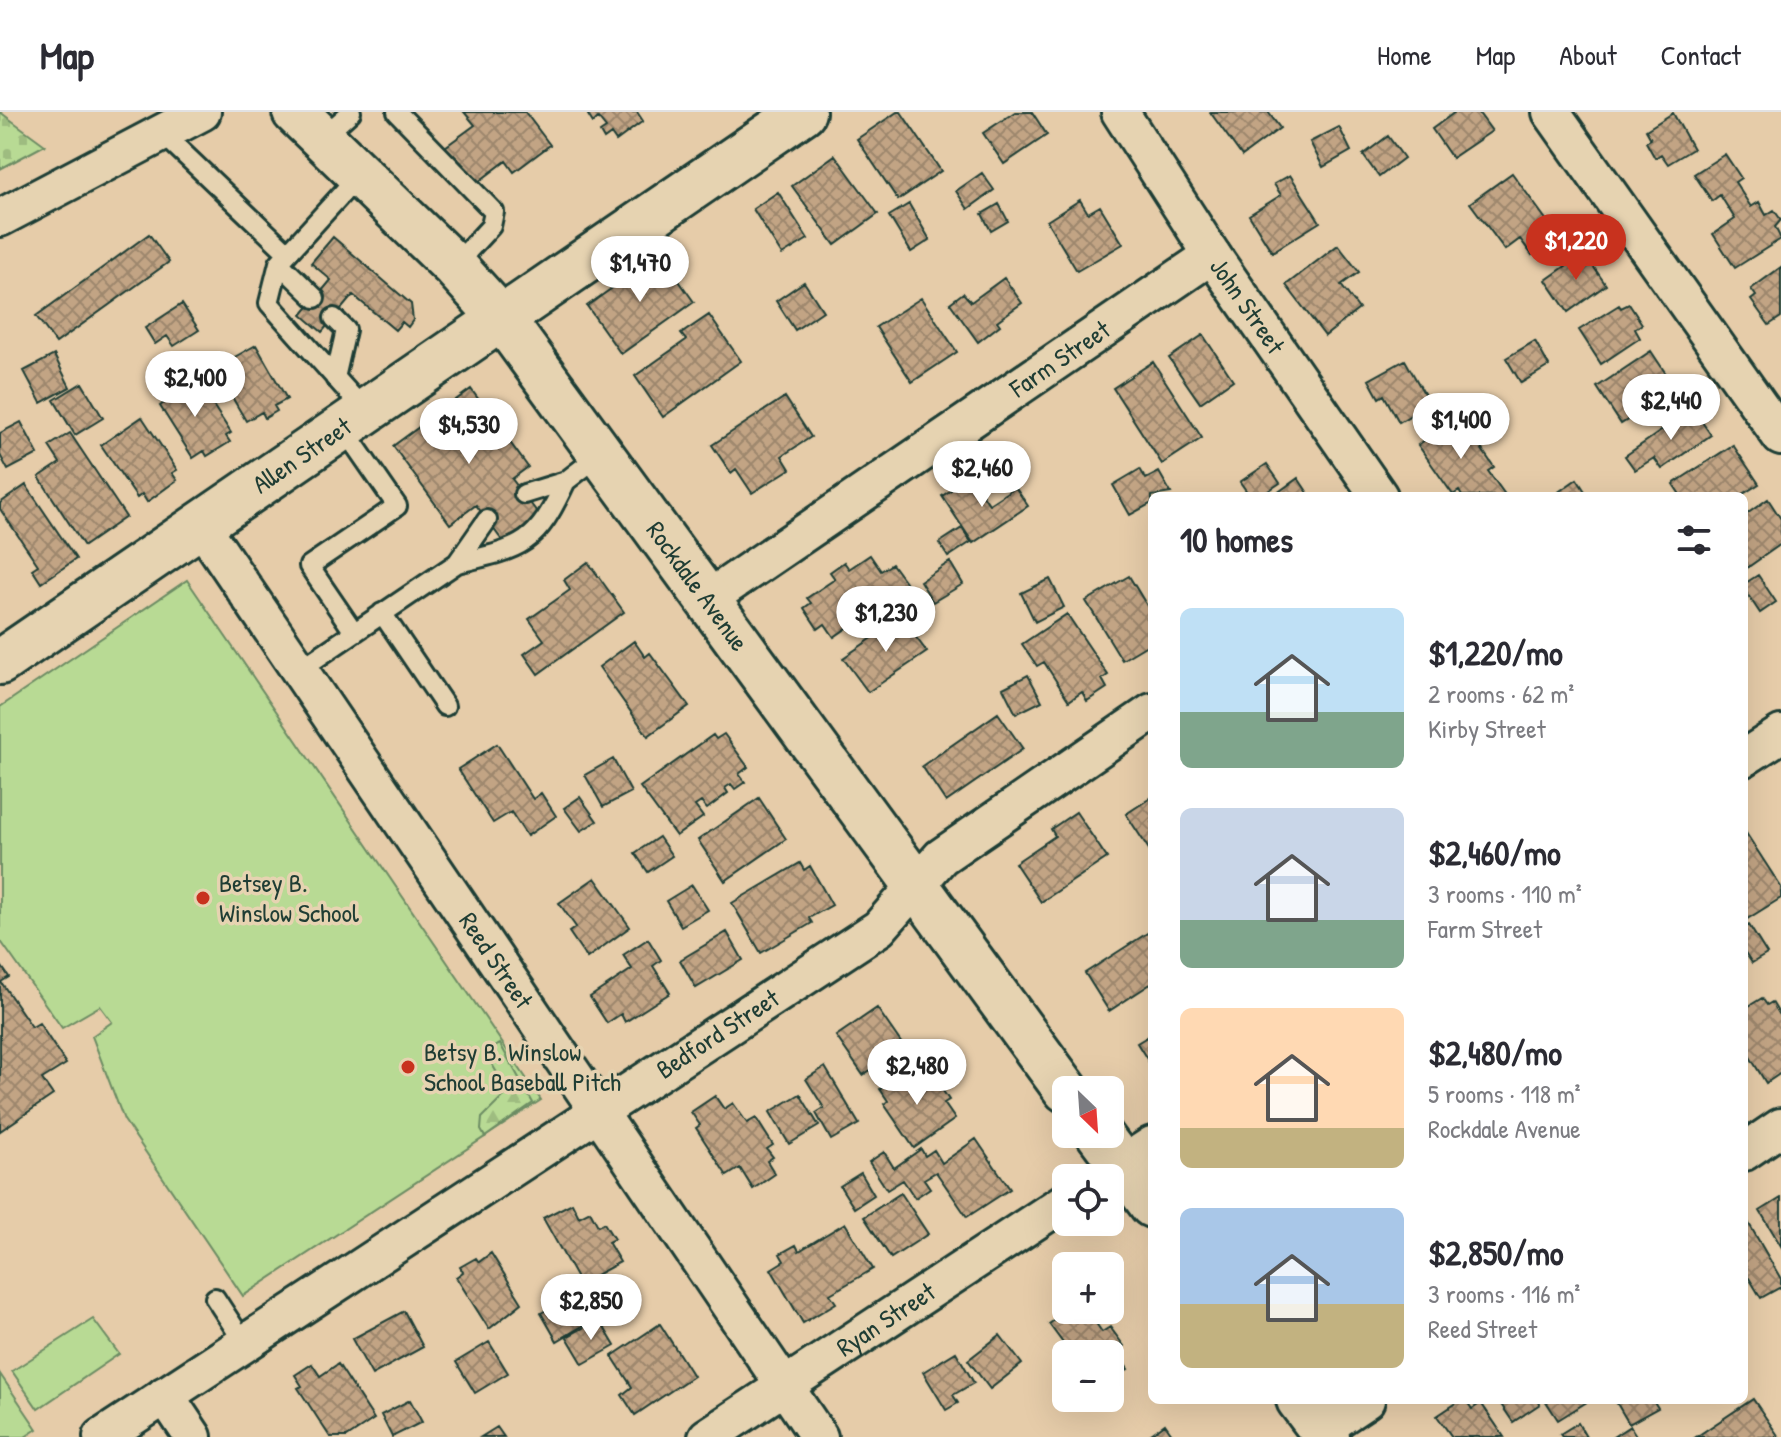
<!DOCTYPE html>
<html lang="en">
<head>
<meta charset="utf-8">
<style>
  body { margin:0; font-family:"Patrick Hand",sans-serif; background:#f7f7f7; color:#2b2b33; height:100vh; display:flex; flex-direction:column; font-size:30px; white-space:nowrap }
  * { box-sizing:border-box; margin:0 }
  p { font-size:26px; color:#7c7c81 }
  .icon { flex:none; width:44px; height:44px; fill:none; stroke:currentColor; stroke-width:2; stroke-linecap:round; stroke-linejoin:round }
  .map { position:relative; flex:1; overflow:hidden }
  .panel { position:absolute; left:1148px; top:380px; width:600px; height:912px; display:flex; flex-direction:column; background:#fff; border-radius:12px; box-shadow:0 8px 32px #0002 }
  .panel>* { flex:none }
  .needle { width:52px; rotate:155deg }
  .fabs { position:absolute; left:1052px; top:964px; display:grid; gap:16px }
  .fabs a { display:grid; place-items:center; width:72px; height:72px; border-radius:12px; background:#fff; box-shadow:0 8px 32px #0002; font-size:40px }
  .price { position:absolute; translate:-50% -68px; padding:0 18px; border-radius:28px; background:#fff; color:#222; font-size:26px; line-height:52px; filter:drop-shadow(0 2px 4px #0008) }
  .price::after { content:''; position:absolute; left:50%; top:48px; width:24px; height:18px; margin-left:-12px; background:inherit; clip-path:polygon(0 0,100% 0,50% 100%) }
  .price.active { background:#c8321e; color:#fff }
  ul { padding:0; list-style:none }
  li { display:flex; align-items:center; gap:24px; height:200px; padding:0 32px }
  li span { display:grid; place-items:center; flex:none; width:224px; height:160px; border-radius:12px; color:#555 }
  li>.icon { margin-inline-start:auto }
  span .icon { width:96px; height:96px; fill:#fffc; stroke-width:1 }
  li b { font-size:34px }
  h2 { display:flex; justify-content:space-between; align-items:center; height:96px; padding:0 32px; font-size:34px }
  header { display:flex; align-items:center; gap:48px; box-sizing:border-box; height:112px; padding:0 40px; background:#fff; border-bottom:2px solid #e1e1e2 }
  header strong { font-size:38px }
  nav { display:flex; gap:44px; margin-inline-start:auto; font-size:28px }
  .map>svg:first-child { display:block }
  .green { fill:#b8da94; stroke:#6c8c64; stroke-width:2 }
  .forest { fill:url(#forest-firs); stroke:#6c8c64; stroke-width:2 }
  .cemetery { fill:url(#cemetery-stones); stroke:#6c8c64; stroke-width:2 }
  .building { fill:url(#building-cross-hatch); stroke:#1f3d34; stroke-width:2 }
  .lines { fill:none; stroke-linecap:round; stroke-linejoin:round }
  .service-casing { stroke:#1f3d34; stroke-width:24 }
  .minor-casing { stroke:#1f3d34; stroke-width:42 }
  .tertiary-casing { stroke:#1f3d34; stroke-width:50 }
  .secondary-casing { stroke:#1f3d34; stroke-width:50 }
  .service { stroke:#e6d3b1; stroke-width:18 }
  .minor { stroke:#e6d3b1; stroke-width:36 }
  .tertiary { stroke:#e6d3b1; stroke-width:44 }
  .secondary { stroke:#e6d3b1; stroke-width:44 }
  .poi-dot { fill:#c8321e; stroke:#e6d3b1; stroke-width:3 }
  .labels { text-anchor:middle; stroke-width:7; stroke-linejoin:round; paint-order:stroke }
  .street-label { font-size:26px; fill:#1f3d34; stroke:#e6d3b1 }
  .poi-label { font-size:26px; fill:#1f3d34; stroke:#e6d3b1; text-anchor:start }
</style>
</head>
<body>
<header>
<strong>Map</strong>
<nav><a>Home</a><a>Map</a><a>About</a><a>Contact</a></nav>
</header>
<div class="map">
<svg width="1781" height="1325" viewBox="0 0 1781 1325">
  <defs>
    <pattern id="forest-firs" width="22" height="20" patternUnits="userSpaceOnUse" patternTransform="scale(2)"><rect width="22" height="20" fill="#b8da94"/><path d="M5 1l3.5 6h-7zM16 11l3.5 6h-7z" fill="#9ebc80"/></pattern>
    <pattern id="cemetery-stones" width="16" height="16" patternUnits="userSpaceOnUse" patternTransform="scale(2)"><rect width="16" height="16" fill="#b8da94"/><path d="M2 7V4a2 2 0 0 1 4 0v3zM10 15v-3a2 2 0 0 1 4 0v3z" fill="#9ebc80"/></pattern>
    <pattern id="building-cross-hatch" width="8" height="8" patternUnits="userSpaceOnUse" patternTransform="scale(2)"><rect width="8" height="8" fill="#c2a484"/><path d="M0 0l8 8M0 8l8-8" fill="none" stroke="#9d876d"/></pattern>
  </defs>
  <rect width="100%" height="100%" fill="#e6cca9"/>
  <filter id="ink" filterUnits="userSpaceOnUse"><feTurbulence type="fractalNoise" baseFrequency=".0125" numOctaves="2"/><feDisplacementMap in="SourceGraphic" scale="16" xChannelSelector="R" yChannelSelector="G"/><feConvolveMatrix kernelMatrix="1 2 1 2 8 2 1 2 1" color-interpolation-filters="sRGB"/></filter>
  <g filter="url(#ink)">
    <!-- green -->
    <path class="green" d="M187,468L541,988L243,1184L124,1008L92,924L112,910L100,894L62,916L0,828V595Z
      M93,1207L119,1242L38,1297L12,1259Z
      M0,1262L37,1317L25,1325H0Z"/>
    <!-- forest -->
    <path class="forest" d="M500,932L533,991L485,1025L481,1018L482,1006L508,980L485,940Z"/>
    <!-- cemetery -->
    <path class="cemetery" d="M0,0L45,33L0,57Z"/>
    <!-- building -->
    <path class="building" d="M464,0H525L550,33L514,60L506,49L474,73L445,35L475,13Z
      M592,0H637L643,9L616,29L611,22L604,27L600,20L606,16L598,6L593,11L588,3Z
      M897,0H901L941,59L898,88L857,27Z
      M1015,0H1032L1047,23L1004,52L983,21Z
      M1210,0H1268L1280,16L1242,44Z
      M1455,0H1478L1492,19L1452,46L1432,17Z
      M1673,1L1693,37L1668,52L1661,42L1655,46L1646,30L1651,27L1646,18Z
      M1339,15L1351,39L1323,55L1310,30Z
      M1388,24L1404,46L1379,65L1363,43Z
      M1725,42L1741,66L1735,70L1751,95L1759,90L1766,103L1774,98L1781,108L1775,115L1781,127L1735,156L1713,122L1735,107L1720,83L1712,89L1694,62Z
      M835,43L878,102L835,133L792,74Z
      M982,61L994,78L968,97L956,79Z
      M1512,61L1558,124L1532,143L1520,127L1505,138L1470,91Z
      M1290,63L1320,110L1272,140L1249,103L1281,83L1274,72Z
      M778,80L808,127L782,143L753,97Z
      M1080,88L1088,101L1100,94L1123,132L1077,159L1047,109Z
      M909,92L930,128L911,140L889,104Z
      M999,92L1008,109L991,119L982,102Z
      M149,122L169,150L56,231L36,204Z
      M333,125L411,192L413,208L408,215L402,210L395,218L353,183L322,220L302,203L331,168L311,151Z
      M1338,133L1359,160L1341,173L1359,197L1325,224L1286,173Z
      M1584,141L1606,173L1568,200L1546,168Z
      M660,142L694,190L621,242L587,194Z
      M1781,155V205L1769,213L1751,188L1756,184L1751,177Z
      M1004,166L1022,191L997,209L1000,213L978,230L950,191L963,181L971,190Z
      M804,170L823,199L795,218L776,189Z
      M921,186L957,240L912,270L876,215Z
      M182,192L199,218L174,234L167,224L155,232L145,216Z
      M1629,192L1642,212L1635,217L1640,226L1601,252L1579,218L1619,193L1621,196Z
      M709,203L741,249L663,305L635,264L686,228L681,222Z
      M1203,223L1233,268L1200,291L1169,246Z
      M1535,229L1549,254L1521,271L1506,246Z
      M256,233L287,287L274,294L277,299L265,306L262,300L246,309L215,256Z
      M1651,239L1676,277L1621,312L1597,275Z
      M54,243L70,275L41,291L24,259Z
      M1405,248L1430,292L1399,310L1384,283L1379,286L1369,268Z
      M1153,250L1202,326L1162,352L1113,276Z
      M184,268L188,275L198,270L231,321L226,324L230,330L207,344L204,339L193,346L160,294L164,291L160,284Z
      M82,271L103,306L75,323L54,288Z
      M471,277L528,355L512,367L540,404L504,431L476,393L450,412L393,334Z
      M785,285L811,325L782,344L790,357L752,381L736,357L731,361L712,333Z
      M1693,297L1711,323L1662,357L1654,346L1635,358L1625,344Z
      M1459,304L1494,355L1488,359L1506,384H1462L1459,379L1453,383L1418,333Z
      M142,305L177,358L172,361L177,368L147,390L142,382L137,386L101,333Z
      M21,310L38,342L8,358L0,343V321Z
      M70,321L126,405L84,434L39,365L60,351L49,334Z
      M1733,333L1759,372L1740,384H1681L1673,372Z
      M1267,352L1280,371L1268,379L1271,384H1250L1240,370Z
      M1140,357L1146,367L1159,360L1171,381L1152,384V391L1130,403L1113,373Z
      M971,365L989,392L1015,375L1028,394L973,431L942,384Z
      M1298,366L1310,384H1273Z
      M1577,367L1588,384H1559L1557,381Z
      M26,373L76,447L41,471L32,457L38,453L0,397V391Z
      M1768,387L1781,407V432L1744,458V404Z
      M962,416L971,430L948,445L939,431Z
      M870,443L881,459L892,452L908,474L834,525L825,512L818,517L804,496L811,491L807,486L835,467L830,460L844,450L849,457Z
      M588,450L624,500L538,562L524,542L544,528L529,507L570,478L564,468Z
      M950,450L963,472L933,490L920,469Z
      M1758,463L1776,490L1760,501L1744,477V472Z
      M1129,464L1152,502V530L1122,548L1086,489Z
      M1050,467L1064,495L1035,510L1021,481Z
      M1067,502L1108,563L1102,567L1107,576L1087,589L1082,580L1069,589L1044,550L1037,554L1022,532Z
      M902,506L907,514L913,509L921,520L915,524L927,540L868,580L843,546Z
      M634,529L645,545L650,541L689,594L648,624L599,555Z
      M1028,563L1042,589L1016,602L1003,576Z
      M998,601L1023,637L946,690L922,654Z
      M724,622L748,655L739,662L745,670L735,677L731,672L725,676L728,681L707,697L701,690L695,694L703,705L676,724L640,675L713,623L716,627Z
      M497,632L533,687L541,681L556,704L527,724L511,700L493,711L458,657Z
      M613,647L631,680L603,695L585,663Z
      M580,685L597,709L581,719L564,696Z
      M1152,685V742L1126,702Z
      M759,686L786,727L725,769L698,728Z
      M1076,700L1107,746L1041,790L1015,751L1055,724L1051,717Z
      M1744,718L1781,775V786L1744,809Z
      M659,725L672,744L648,760L635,741Z
      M800,751L804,758L810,754L832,793L809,806L812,811L761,841L732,791Z
      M595,766L630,815L587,846L569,820L576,815L559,791Z
      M692,773L708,798L681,814L666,789Z
      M1749,813L1767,842L1752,851L1744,839V816Z
      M1152,818V871L1109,899L1085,861Z
      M727,820L743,848L696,876L680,848Z
      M648,827L661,848L653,854L670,881L625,910L621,902L607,911L590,885L632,857L623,843Z
      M0,852L9,865L1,870L32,915L39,911L66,952L42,967L53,983L0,1019Z
      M1762,886L1767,893L1772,890L1781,905V961L1766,971L1744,935V897Z
      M877,896L904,935L863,963L836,924Z
      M1152,922V955L1137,931Z
      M825,955L859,1012L831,1028L816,1001L824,996L806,967Z
      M910,956L917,966L923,962L934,977L939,973L949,988L944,991L955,1007L914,1036L884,992L888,989L880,977Z
      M800,982L819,1014L789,1032L770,1000Z
      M715,984L724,997L733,991L747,1011L756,1006L773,1033L767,1037L773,1045L767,1049L775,1062L753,1077L740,1056L727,1064L696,1016L700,1013L691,1000Z
      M976,1027L1010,1077L967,1105L936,1060L924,1067L930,1076L915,1086L903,1068L887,1078L869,1050L884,1040L894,1056L921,1037L925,1044L934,1038L942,1051Z
      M861,1061L874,1083L854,1096L840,1074Z
      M901,1081L928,1122L891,1146L864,1105Z
      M1781,1086V1134L1760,1099Z
      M572,1091L579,1105L590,1099L598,1114L604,1111L614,1127L608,1130L620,1150L580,1172L543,1106Z
      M1748,1110L1781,1167V1175L1761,1186L1749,1166L1744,1169V1113Z
      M845,1111L873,1157L830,1182L836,1191L803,1211L771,1157L784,1149L780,1142L796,1133L799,1139Z
      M491,1141L522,1191L489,1217L456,1165L463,1160L460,1155L476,1146L479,1150Z
      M567,1186L584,1213L557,1229L541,1201Z
      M1069,1198H1075L1083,1210L1091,1204L1102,1220L1110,1215L1124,1234L1116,1240L1128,1257L1110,1270V1242H1071L1049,1212Z
      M404,1199L423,1235L372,1263L352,1227Z
      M599,1207L615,1234L583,1252L567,1225Z
      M660,1212L693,1264L635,1303L622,1283L632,1275L612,1244Z
      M1000,1223L1022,1252L990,1277L968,1248Z
      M489,1230L508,1261L475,1281L456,1250Z
      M956,1240L974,1271L953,1283L958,1291L946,1298L923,1260Z
      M1066,1248V1266L1058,1254Z
      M312,1252L320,1264L338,1252L374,1307L347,1325H330L298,1276L302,1274L295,1263Z
      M1753,1287L1779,1325H1696Z
      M410,1288L422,1310L392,1325L381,1303Z
      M1461,1288H1466L1472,1297L1481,1291L1504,1325H1452L1437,1304Z
      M1498,1288H1538L1540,1292L1513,1310Z
      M1545,1288H1590L1558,1308Z
      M1615,1288H1653L1658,1296L1629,1312Z
      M1578,1311L1586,1325H1562L1560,1322Z
      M1165,1312L1174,1325H1147Z
      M1630,1314L1637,1325H1613Z
      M497,1315L504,1325H481Z"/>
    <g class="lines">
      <defs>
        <path id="service" d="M397,0L494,100L491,114L454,154
          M162,21L288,141
          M322,26L351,0
          M360,62L279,151L269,191L366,300
          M279,151L315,186
          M334,206L346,218L335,266
          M343,316L397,394L309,454L354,520
          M524,382L566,369L601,342
          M457,451C524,436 536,433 566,369
          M382,501L445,594
          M299,558L457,451L487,408
          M215,1186L245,1232"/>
        <g id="minor">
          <path id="s1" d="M1120,0L1212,143L1379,384"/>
          <path d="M1551,0L1781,325"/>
          <path d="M0,106L202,0"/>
          <path id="s2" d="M201,413L819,1325"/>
          <path id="s3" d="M708,487L1212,143"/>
          <path d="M1744,646L1781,622"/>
          <path d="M1744,1040L1781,1015"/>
          <path d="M1102,1066L1152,1033"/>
          <path d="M165,1283L193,1325"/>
          <path d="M1321,1318L1366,1288"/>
          <path id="s4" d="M102,1325L879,816L941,745L1152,600"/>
          <path id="s5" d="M707,1325L1066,1089"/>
        </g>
        <g id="tertiary">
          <path id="s6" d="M0,550L803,0"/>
        </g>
        <g id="secondary">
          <path id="s7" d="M295,0L454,154L503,208L1066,978"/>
          <path d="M1099,1022L1152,1093"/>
          <path d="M1299,1288L1327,1325"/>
        </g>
      </defs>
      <!-- service casing -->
      <use href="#service" class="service-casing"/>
      <!-- minor casing -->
      <use href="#minor" class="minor-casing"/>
      <!-- tertiary casing -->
      <use href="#tertiary" class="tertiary-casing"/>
      <!-- secondary casing -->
      <use href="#secondary" class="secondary-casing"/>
      <!-- service -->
      <use href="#service" class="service"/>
      <!-- minor -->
      <use href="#minor" class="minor"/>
      <!-- tertiary -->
      <use href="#tertiary" class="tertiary"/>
      <!-- secondary -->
      <use href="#secondary" class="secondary"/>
    </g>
  </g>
  <!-- markers -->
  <g class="poi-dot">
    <circle cx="203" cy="786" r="8"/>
    <circle cx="408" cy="955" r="8"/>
  </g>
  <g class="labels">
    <!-- street labels -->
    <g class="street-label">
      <text dy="9" stroke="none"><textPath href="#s1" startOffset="232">John Street</textPath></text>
      <text dy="9" stroke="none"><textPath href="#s3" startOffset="426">Farm Street</textPath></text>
      <text dy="9" stroke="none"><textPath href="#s6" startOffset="366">Allen Street</textPath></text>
      <text dy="9" stroke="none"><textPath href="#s7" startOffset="624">Rockdale Avenue</textPath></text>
      <text dy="9" stroke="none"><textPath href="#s2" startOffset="526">Reed Street</textPath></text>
      <text dy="9" stroke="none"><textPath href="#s4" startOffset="736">Bedford Street</textPath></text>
      <text dy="9" stroke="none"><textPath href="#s5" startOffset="214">Ryan Street</textPath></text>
    </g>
    <!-- poi labels -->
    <g class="poi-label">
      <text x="219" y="780">Betsey B.<tspan x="219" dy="30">Winslow School</tspan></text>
      <text x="424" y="949">Betsy B. Winslow<tspan x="424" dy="30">School Baseball Pitch</tspan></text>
    </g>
  </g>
</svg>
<div class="fabs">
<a><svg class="needle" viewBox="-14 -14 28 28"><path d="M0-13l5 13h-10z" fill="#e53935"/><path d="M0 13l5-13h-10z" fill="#7c7c81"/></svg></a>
<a><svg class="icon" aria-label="locate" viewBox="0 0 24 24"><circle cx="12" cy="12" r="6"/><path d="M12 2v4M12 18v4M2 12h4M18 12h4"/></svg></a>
<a>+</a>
<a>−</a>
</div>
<b class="price active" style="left:1576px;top:170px">$1,220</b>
<b class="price" style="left:640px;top:192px">$1,470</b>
<b class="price" style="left:195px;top:307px">$2,400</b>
<b class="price" style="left:1671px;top:330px">$2,440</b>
<b class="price" style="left:1461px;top:349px">$1,400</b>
<b class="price" style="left:469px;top:354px">$4,530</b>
<b class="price" style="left:982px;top:397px">$2,460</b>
<b class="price" style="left:886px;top:542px">$1,230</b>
<b class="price" style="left:917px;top:995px">$2,480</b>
<b class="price" style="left:591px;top:1230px">$2,850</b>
<section class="panel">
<h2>10 homes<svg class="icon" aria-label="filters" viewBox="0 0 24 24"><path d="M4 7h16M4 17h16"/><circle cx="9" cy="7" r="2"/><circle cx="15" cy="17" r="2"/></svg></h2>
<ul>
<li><span style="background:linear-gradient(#bfe0f5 65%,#7fa58c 0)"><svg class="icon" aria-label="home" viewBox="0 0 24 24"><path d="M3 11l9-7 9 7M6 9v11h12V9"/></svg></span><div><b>$1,220/mo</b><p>2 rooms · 62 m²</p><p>Kirby Street</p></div></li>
<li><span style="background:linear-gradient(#c9d6e8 70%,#7fa58c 0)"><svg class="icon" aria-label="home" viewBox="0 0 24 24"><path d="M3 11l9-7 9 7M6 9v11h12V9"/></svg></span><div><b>$2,460/mo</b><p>3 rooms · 110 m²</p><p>Farm Street</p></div></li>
<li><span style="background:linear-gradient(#ffd9b3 75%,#c2b280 0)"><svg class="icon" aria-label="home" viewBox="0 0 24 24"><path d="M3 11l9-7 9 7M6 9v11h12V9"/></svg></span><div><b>$2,480/mo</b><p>5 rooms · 118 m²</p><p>Rockdale Avenue</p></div></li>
<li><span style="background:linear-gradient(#a9c7e8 60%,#c2b280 0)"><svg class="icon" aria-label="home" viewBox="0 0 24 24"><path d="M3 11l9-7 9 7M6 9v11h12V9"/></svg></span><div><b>$2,850/mo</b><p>3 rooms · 116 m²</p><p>Reed Street</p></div></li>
</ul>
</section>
</div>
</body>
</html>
